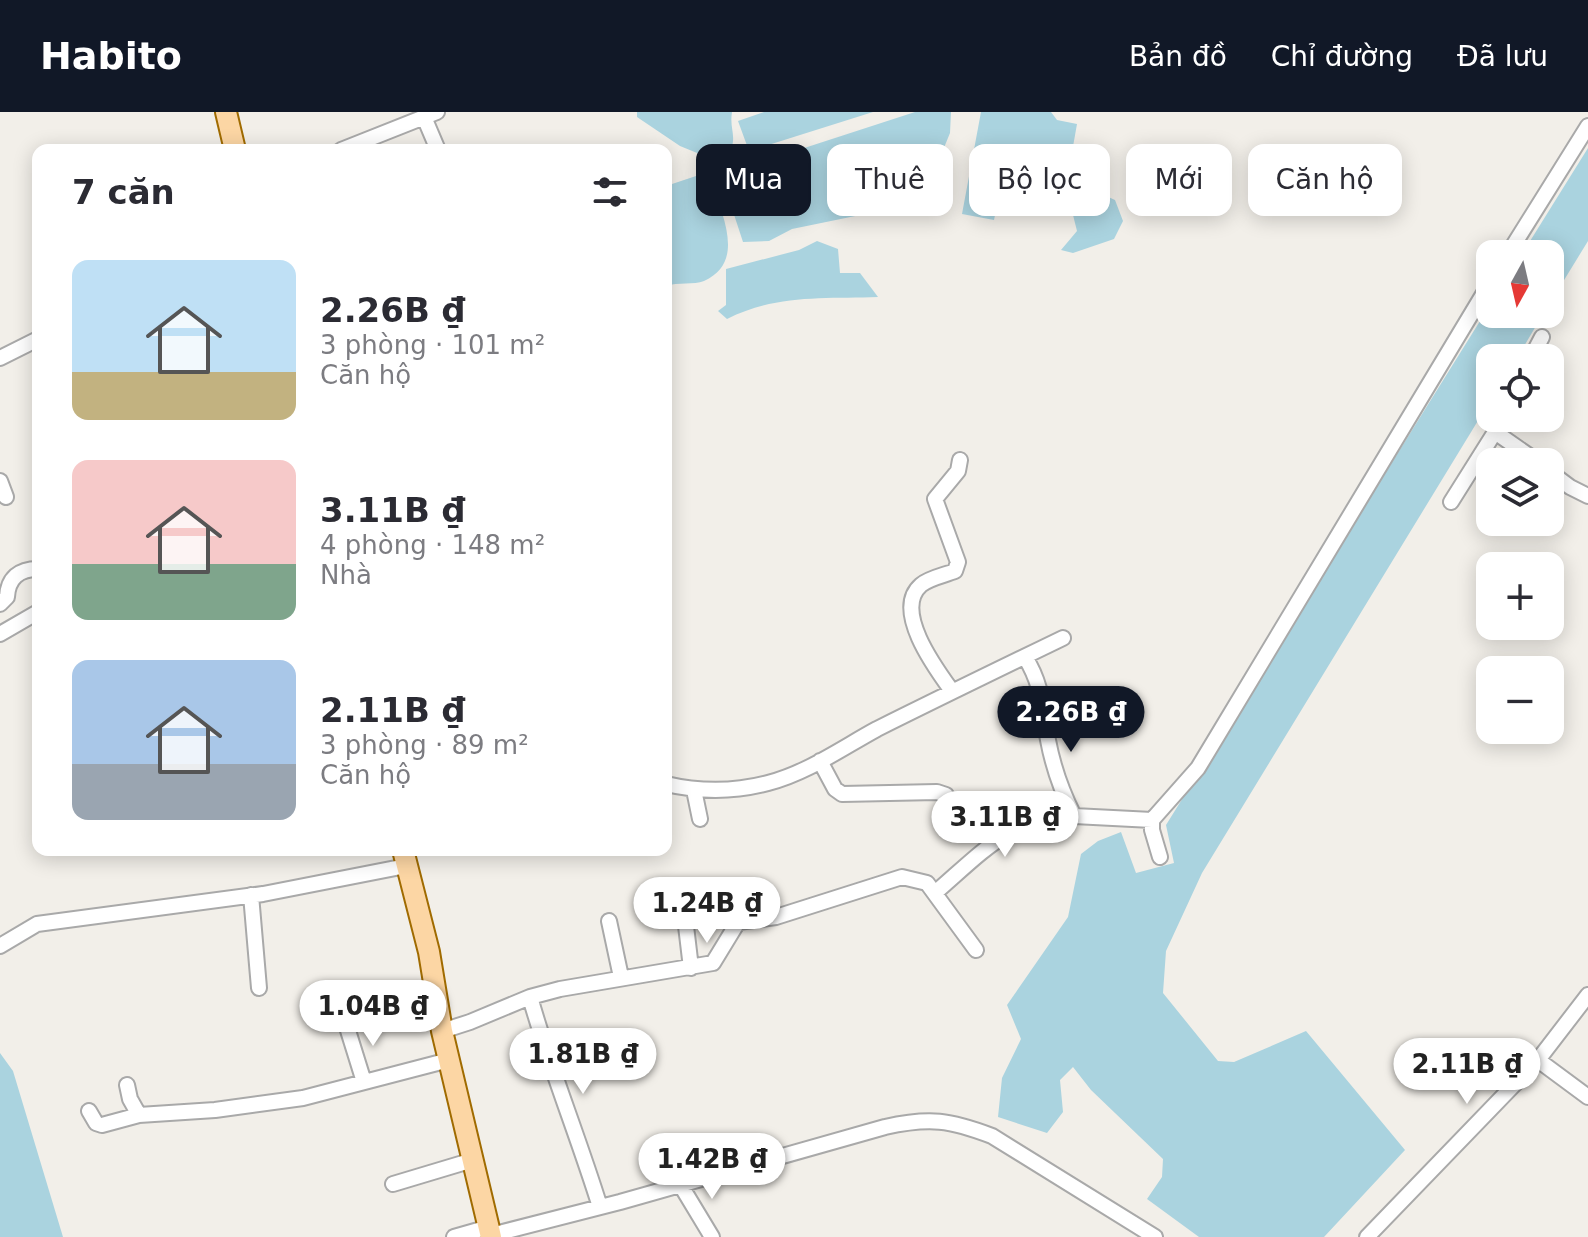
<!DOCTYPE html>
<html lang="vi">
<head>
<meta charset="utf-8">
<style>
  body { margin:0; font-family:"DejaVu Sans",sans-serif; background:#f7f7f7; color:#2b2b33; height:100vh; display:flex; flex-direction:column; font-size:30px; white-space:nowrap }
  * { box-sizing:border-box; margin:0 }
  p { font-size:26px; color:#7c7c81 }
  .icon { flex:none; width:44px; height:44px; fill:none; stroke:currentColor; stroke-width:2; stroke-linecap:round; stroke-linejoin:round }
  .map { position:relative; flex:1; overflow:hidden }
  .sheet { position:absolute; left:32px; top:32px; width:640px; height:712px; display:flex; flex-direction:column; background:#fff; border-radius:16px; box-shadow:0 4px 20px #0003 }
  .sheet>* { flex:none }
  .banner { position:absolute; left:696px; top:32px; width:760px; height:72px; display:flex; gap:16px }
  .needle { width:52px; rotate:188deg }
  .buttons { position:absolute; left:1476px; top:128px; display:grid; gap:16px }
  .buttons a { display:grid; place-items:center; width:88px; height:88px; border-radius:16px; background:#fff; box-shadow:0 4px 20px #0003; font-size:40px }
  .price { position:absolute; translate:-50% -68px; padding:0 18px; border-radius:28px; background:#fff; color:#222; font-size:26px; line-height:52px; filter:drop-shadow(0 2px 4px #0008) }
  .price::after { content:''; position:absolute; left:50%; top:48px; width:24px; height:18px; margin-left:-12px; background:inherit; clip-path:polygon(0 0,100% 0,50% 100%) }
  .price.selected { background:#111827; color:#fff }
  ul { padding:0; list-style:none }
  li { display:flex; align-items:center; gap:24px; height:200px; padding:0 40px }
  li span { display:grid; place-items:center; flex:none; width:224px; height:160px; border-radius:16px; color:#555 }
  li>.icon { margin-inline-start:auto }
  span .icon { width:96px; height:96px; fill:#fffc; stroke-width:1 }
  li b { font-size:34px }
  h2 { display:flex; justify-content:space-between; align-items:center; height:96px; padding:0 40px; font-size:34px }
  .pill { padding:0 28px; border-radius:16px; background:#fff; box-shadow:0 4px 20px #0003; font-size:28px; line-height:72px }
  .pill.selected { background:#111827; color:#fff }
  header { display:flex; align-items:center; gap:48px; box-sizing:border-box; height:112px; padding:0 40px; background:#111827; color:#fff }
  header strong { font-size:38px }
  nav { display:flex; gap:44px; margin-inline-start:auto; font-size:28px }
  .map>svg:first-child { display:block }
  .water { fill:#aad3df }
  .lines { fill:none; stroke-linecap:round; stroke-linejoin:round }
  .minor-casing { stroke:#a9a9a9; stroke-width:18 }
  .primary-casing { stroke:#a06b00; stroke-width:24 }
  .minor { stroke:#fff; stroke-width:14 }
  .primary { stroke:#fcd6a4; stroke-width:20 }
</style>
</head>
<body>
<header>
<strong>Habito</strong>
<nav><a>Bản đồ</a><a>Chỉ đường</a><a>Đã lưu</a></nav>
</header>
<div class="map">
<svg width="1588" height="1125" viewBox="0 0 1588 1125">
  <rect width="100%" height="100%" fill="#f2efe9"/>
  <!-- water -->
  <path class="water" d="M637,0H732C729,18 738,24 729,42L702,43L680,34L637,5Z
    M764,0H873L749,39L738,9Z
    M915,0H951L950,21L921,92L906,93L887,86L873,94L865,102L792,117L769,129L743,130L721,63Z
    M981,0H1051L1057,8L1077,12L1069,57L1059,56L1054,84L1001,74L994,108L962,102Z
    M1588,36V129L1550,191V142H1522Z
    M699,63L713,72C722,104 746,150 704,169C694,173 678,170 666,174V74Z
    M1066,75L1088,76L1115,88L1123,109L1114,127L1073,141L1061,138L1077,119L1072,99L1058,88Z
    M817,129L838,137L840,161H860L878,185C824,187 777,182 727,207L718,199L726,193V157L799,138Z
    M1490,193V202H1543L1517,246H1490V289L1202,761L1166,839L1163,881L1218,949L1234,950L1306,919L1405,1038L1324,1125H1199L1147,1087L1162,1065L1163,1047L1091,978L1073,955L1060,968L1063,1000L1047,1021L998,1005L1002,966L1021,927L1007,893L1068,805L1081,742L1098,729L1121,720L1136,761L1174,751L1166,713Z
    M0,941L13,959L63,1125H0Z"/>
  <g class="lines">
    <defs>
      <path id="minor" d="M424,5L438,38
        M341,38L437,0
        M1508,142L1588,14
        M0,246L38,227
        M1531,246L1542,225
        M1550,360L1570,375L1588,384
        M0,369L6,385
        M1451,390L1495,320L1538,350
        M0,492L7,485C8,466 19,457 38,457
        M0,522L38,500
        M1025,545C1043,574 1042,595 1048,628C1053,655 1062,680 1074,704L1152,708
        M952,579C936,557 892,498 921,473C929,466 945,463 955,459L958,450L935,387L958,359L960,348
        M820,649L835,677L842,682L937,680L946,683L951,701
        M666,672C700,680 734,680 768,671C807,661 842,636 877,617C939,586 1001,556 1063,526
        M694,678L700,707
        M1160,745L1152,718V708L1198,656L1490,171
        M936,780C976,746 1017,699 1074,704
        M251,783L259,876
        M609,809L621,865
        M686,814L691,856
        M0,834L37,812L263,782L406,754
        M530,885C550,956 578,1024 600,1095
        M346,912L364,970
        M442,919L470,910L530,885L560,877L713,851L738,810L776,805L902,765L927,771L976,838
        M1538,948L1588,985
        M127,973L130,987L139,1003L215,998L303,986L449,948
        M89,999L96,1011L102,1013L139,1003
        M393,1072L473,1048
        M680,1072L712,1125
        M491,1123L620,1090L885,1015C930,1005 950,1008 992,1024L1155,1125
        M454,1125L489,1115
        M1367,1125L1538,948L1588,883"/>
      <path id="primary" d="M226,0L235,38
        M403,738L429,840L442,919L491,1125"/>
    </defs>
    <!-- minor casing -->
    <use href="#minor" class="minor-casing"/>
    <!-- primary casing -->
    <use href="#primary" class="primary-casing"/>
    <!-- minor -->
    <use href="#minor" class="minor"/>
    <!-- primary -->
    <use href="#primary" class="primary"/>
  </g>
</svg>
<div class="buttons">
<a><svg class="needle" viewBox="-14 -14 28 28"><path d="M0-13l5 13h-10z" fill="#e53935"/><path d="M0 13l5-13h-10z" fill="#7c7c81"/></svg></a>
<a><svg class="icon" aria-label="locate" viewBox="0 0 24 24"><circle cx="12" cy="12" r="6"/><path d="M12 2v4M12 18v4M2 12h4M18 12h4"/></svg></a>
<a><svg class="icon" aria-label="layers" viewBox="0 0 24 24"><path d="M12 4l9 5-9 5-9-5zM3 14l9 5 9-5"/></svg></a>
<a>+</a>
<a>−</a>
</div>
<b class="price selected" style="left:1071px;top:642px">2.26B ₫</b>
<b class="price" style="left:1005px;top:747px">3.11B ₫</b>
<b class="price" style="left:707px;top:833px">1.24B ₫</b>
<b class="price" style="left:373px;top:936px">1.04B ₫</b>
<b class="price" style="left:583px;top:984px">1.81B ₫</b>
<b class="price" style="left:1467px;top:994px">2.11B ₫</b>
<b class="price" style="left:712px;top:1089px">1.42B ₫</b>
<div class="banner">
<a class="pill selected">Mua</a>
<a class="pill">Thuê</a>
<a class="pill">Bộ lọc</a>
<a class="pill">Mới</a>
<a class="pill">Căn hộ</a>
</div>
<section class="sheet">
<h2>7 căn<svg class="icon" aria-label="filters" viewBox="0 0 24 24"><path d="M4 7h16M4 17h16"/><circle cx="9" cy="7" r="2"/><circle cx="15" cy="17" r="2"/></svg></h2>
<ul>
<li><span style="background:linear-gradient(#bfe0f5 70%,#c2b280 0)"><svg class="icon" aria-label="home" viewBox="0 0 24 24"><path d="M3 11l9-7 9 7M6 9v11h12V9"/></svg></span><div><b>2.26B ₫</b><p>3 phòng · 101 m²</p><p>Căn hộ</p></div></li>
<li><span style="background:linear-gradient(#f6c9c9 65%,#7fa58c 0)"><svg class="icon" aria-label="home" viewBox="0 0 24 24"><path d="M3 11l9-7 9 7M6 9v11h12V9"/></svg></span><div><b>3.11B ₫</b><p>4 phòng · 148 m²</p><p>Nhà</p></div></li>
<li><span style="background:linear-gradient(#a9c7e8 65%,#9aa5b1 0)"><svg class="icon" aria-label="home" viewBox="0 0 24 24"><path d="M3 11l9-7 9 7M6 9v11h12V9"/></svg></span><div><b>2.11B ₫</b><p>3 phòng · 89 m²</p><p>Căn hộ</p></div></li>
</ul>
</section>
</div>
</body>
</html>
